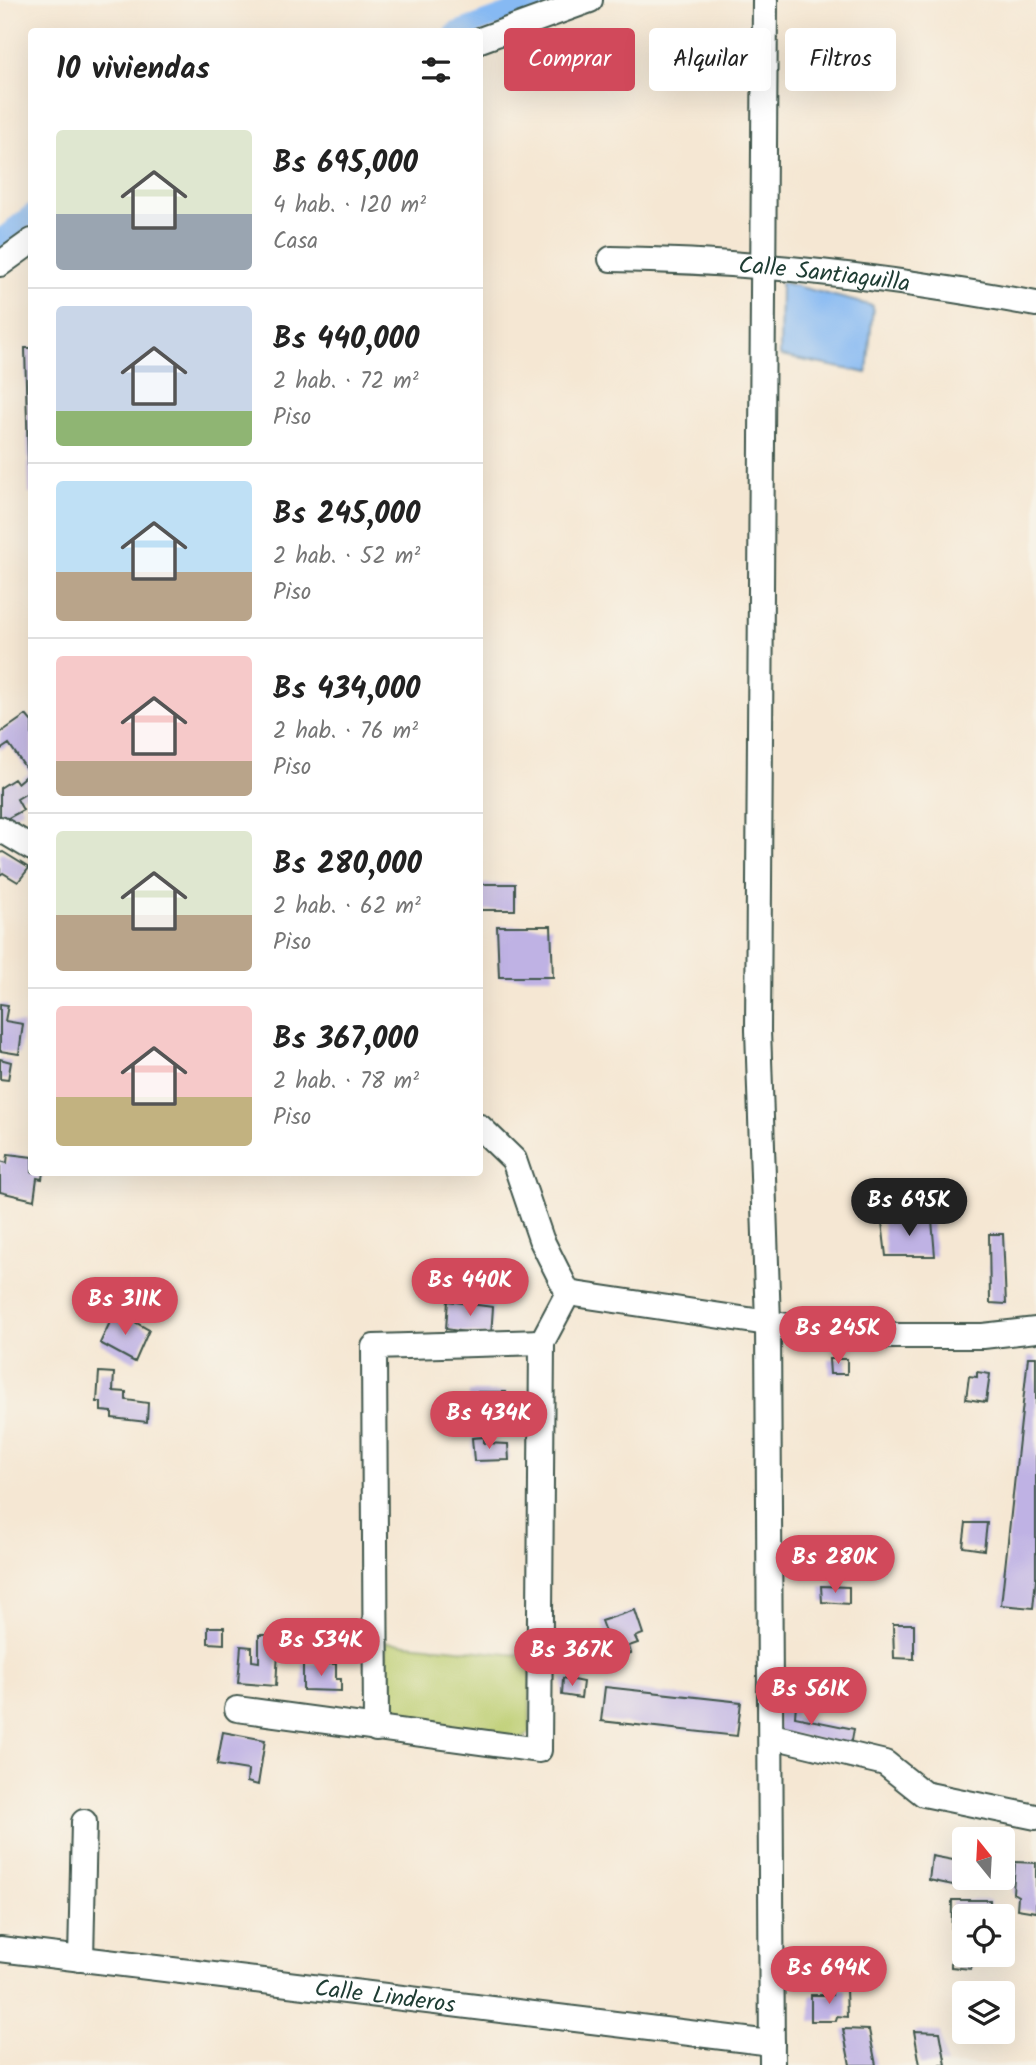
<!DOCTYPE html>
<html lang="es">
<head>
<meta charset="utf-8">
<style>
  body { margin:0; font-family:Kalam,sans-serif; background:#f2f2f2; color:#222; height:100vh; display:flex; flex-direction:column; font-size:26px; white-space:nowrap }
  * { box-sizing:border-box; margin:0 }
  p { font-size:23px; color:#767676 }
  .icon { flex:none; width:38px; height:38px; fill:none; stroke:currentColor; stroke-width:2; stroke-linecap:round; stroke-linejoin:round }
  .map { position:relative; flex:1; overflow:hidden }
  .sheet { position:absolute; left:28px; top:28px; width:455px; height:1148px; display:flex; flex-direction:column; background:#fff; border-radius:7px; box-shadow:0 7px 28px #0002 }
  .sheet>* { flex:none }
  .top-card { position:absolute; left:504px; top:28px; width:427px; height:63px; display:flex; gap:14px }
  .needle { width:46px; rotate:342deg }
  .fabs { position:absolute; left:952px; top:1827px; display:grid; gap:14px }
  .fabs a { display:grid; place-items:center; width:63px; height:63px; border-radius:7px; background:#fff; box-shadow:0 7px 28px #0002; font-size:35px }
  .price { position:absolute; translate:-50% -60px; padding:0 16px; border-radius:24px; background:#d1495b; color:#fff; font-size:23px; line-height:46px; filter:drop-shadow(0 2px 4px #0008) }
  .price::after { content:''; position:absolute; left:50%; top:42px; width:21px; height:16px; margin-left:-10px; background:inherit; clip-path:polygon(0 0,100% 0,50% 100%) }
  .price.on { background:#222; color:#fff }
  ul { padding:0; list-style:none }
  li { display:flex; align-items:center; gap:21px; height:175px; padding:0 28px }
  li+li { border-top:2px solid #e0e0e0 }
  li span { display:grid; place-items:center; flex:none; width:196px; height:140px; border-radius:7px; color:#555 }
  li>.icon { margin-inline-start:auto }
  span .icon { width:84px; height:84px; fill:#fffc; stroke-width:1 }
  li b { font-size:30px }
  h2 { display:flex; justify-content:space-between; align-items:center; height:84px; padding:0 28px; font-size:30px }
  .chip { padding:0 24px; border-radius:7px; background:#fff; box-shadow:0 7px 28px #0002; font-size:24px; line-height:63px }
  .chip.on { background:#d1495b; color:#fff }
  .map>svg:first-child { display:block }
  .green { fill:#bccd6f; stroke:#6e8552; stroke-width:2 }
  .water { fill:#86b9f3; stroke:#527b94; stroke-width:2 }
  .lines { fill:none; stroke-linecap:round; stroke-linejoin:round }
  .canal { stroke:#86b9f3; stroke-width:19 }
  .building { fill:#bfb2e4 }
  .minor-casing { stroke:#3f564c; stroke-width:28 }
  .minor { stroke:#fff; stroke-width:24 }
  .labels { text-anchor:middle; stroke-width:5; stroke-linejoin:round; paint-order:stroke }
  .street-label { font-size:24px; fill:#1f3d34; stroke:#f7f3e8 }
</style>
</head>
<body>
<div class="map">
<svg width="1036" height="2065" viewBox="0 0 1036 2065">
  <rect width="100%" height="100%" fill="#f7f3e8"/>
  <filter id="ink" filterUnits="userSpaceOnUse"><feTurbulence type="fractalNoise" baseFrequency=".0143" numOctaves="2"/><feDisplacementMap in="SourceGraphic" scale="14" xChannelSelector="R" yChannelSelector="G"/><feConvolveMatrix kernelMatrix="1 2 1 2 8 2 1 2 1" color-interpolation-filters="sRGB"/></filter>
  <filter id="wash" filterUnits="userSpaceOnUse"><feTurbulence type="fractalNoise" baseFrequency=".00686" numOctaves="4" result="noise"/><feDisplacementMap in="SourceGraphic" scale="28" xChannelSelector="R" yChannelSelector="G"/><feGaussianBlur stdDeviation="1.57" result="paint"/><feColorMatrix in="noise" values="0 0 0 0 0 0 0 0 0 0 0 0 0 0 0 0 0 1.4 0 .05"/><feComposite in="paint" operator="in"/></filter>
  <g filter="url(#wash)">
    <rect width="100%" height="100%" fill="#f5e7d3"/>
    <!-- green -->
    <path class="green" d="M386,1642L530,1656V1732L523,1739L390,1719L387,1708Z"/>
    <!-- water -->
    <path class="water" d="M781,282L873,306L867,373L780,356Z"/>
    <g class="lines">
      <!-- canal -->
      <path class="canal" d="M455,32L543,0
        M0,239L32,213"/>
    </g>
    <g id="blocks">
      <!-- building -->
      <path class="building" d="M25,348H32V494H29Z
        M26,715L32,722V790L17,799L23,810L3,821L0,817V788L14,779L17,783L29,773L9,744L0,750V733Z
        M3,852L29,868L18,882L3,873L0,875V853Z
        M480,884H515V910H480Z
        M497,926H551L553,977H499Z
        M0,1004L8,1005L5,1021L23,1024L19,1054L0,1051Z
        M0,1059L11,1062L8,1080L0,1079Z
        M8,1154L32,1157V1172H43L42,1179L37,1178L34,1200L0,1192V1161L7,1163Z
        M932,1220L935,1256H886L882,1222Z
        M989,1234H1003L1006,1304L990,1303Z
        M448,1301L493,1307L491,1336L446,1329Z
        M113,1316L122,1321L124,1316L149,1330L135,1362L100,1343Z
        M1028,1357H1036V1578L1033,1608L1001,1605Z
        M829,1359H847V1374H830Z
        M99,1372L114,1373L113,1391L126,1392V1400L148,1403L147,1422L112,1418V1412L101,1411V1402H97Z
        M977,1372L990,1374L986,1402L966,1399L969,1376L977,1377Z
        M469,1392H506L505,1406L510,1407V1418L475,1419V1402L469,1399Z
        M484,1437V1443L508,1444L509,1460L474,1461L472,1438Z
        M966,1523H987L984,1550L963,1547Z
        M821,1586L849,1587V1604L822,1602Z
        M635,1610L643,1634L635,1637L638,1643L629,1646L631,1653L615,1658L601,1621Z
        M893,1624H914V1659L894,1658Z
        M208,1627H224V1644L208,1643Z
        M259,1635H279L276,1686L238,1683L241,1646L252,1647V1661L259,1662Z
        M285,1647H305L306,1659H284Z
        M303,1664H336V1679H341V1691L303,1690Z
        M563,1678L583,1682L581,1698L562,1695Z
        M605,1687L741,1702L737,1736L601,1721Z
        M777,1703L796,1704L795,1717L854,1729L851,1746L778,1731Z
        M223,1732L265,1740L258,1785L247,1782L248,1770L217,1765Z
        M932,1856L964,1862L967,1888L929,1880Z
        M1015,1862L1036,1863V1912L1017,1909L1018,1896L1013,1893Z
        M952,1900H990V1916H964V1955H989V1966L972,1964L971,1969L951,1967Z
        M846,1989L847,2017L837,2016L836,2021H811V1995H832V1990Z
        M843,2029L869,2030L876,2065H850Z
        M914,2031L940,2032L946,2065H920Z"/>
    </g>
  </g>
  <g filter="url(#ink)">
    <use href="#blocks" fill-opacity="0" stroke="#3f564c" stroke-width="2"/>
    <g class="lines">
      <defs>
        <g id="minor">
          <path d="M765,0L758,1030L768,1322L772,2065"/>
          <path d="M480,40L590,0"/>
          <path id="s1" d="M611,259C757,261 893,278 1036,304"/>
          <path d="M0,264L32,241"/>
          <path d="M0,829L32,848"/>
          <path d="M480,1127L514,1160L541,1239L568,1293L854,1336H983L1036,1330"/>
          <path d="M237,1709L539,1750L542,1342L568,1293"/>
          <path d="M376,1729L374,1347L542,1342"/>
          <path d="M772,1736L885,1763L924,1794L1036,1817"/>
          <path id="s2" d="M0,1949L772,2043"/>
          <path d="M81,1959L84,1822"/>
        </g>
      </defs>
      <!-- minor casing -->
      <use href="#minor" class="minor-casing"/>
      <!-- minor -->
      <use href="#minor" class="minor"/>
    </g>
  </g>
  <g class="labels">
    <!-- street labels -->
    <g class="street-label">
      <text dy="8" stroke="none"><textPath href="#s1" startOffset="214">Calle Santiaguilla</textPath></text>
      <text dy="8" stroke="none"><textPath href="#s2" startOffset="388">Calle Linderos</textPath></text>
    </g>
  </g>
</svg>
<div class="fabs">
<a><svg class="needle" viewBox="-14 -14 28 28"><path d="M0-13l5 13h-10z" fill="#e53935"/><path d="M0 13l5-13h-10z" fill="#767676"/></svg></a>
<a><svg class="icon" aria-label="locate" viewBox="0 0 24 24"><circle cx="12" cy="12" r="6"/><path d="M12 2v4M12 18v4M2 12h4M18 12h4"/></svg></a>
<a><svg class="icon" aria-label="layers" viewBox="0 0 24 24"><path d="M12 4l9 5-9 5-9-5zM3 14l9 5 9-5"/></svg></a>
</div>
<b class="price on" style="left:909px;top:1238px">Bs 695K</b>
<b class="price" style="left:470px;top:1318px">Bs 440K</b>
<b class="price" style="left:125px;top:1337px">Bs 311K</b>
<b class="price" style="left:838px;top:1366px">Bs 245K</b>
<b class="price" style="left:489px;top:1451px">Bs 434K</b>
<b class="price" style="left:835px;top:1595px">Bs 280K</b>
<b class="price" style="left:321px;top:1678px">Bs 534K</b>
<b class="price" style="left:572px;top:1688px">Bs 367K</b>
<b class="price" style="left:811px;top:1727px">Bs 561K</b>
<b class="price" style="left:829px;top:2006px">Bs 694K</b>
<div class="top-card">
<a class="chip on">Comprar</a>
<a class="chip">Alquilar</a>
<a class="chip">Filtros</a>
</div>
<section class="sheet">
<h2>10 viviendas<svg class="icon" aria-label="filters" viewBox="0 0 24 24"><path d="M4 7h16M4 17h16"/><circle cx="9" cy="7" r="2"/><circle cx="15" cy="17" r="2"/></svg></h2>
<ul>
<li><span style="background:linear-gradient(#dfe7d0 60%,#9aa5b1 0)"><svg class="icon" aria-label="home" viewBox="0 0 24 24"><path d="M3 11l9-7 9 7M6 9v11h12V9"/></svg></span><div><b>Bs 695,000</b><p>4 hab. · 120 m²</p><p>Casa</p></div></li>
<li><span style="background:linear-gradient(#c9d6e8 75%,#8fb573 0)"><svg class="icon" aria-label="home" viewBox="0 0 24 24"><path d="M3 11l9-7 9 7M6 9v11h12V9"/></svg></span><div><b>Bs 440,000</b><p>2 hab. · 72 m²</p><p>Piso</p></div></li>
<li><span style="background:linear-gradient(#bfe0f5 65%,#b9a48a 0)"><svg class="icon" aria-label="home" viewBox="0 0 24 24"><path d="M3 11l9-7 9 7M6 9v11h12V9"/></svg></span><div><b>Bs 245,000</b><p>2 hab. · 52 m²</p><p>Piso</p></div></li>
<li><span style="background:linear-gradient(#f6c9c9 75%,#b9a48a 0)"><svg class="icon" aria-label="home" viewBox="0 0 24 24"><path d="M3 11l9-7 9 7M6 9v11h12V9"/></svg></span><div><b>Bs 434,000</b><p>2 hab. · 76 m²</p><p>Piso</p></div></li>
<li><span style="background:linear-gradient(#dfe7d0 60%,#b9a48a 0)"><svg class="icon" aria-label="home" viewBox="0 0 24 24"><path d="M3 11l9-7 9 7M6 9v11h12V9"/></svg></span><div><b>Bs 280,000</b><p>2 hab. · 62 m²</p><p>Piso</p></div></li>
<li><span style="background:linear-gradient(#f6c9c9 65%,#c2b280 0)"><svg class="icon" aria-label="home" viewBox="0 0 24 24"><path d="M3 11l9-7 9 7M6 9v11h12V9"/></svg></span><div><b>Bs 367,000</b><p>2 hab. · 78 m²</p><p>Piso</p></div></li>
</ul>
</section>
</div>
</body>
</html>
